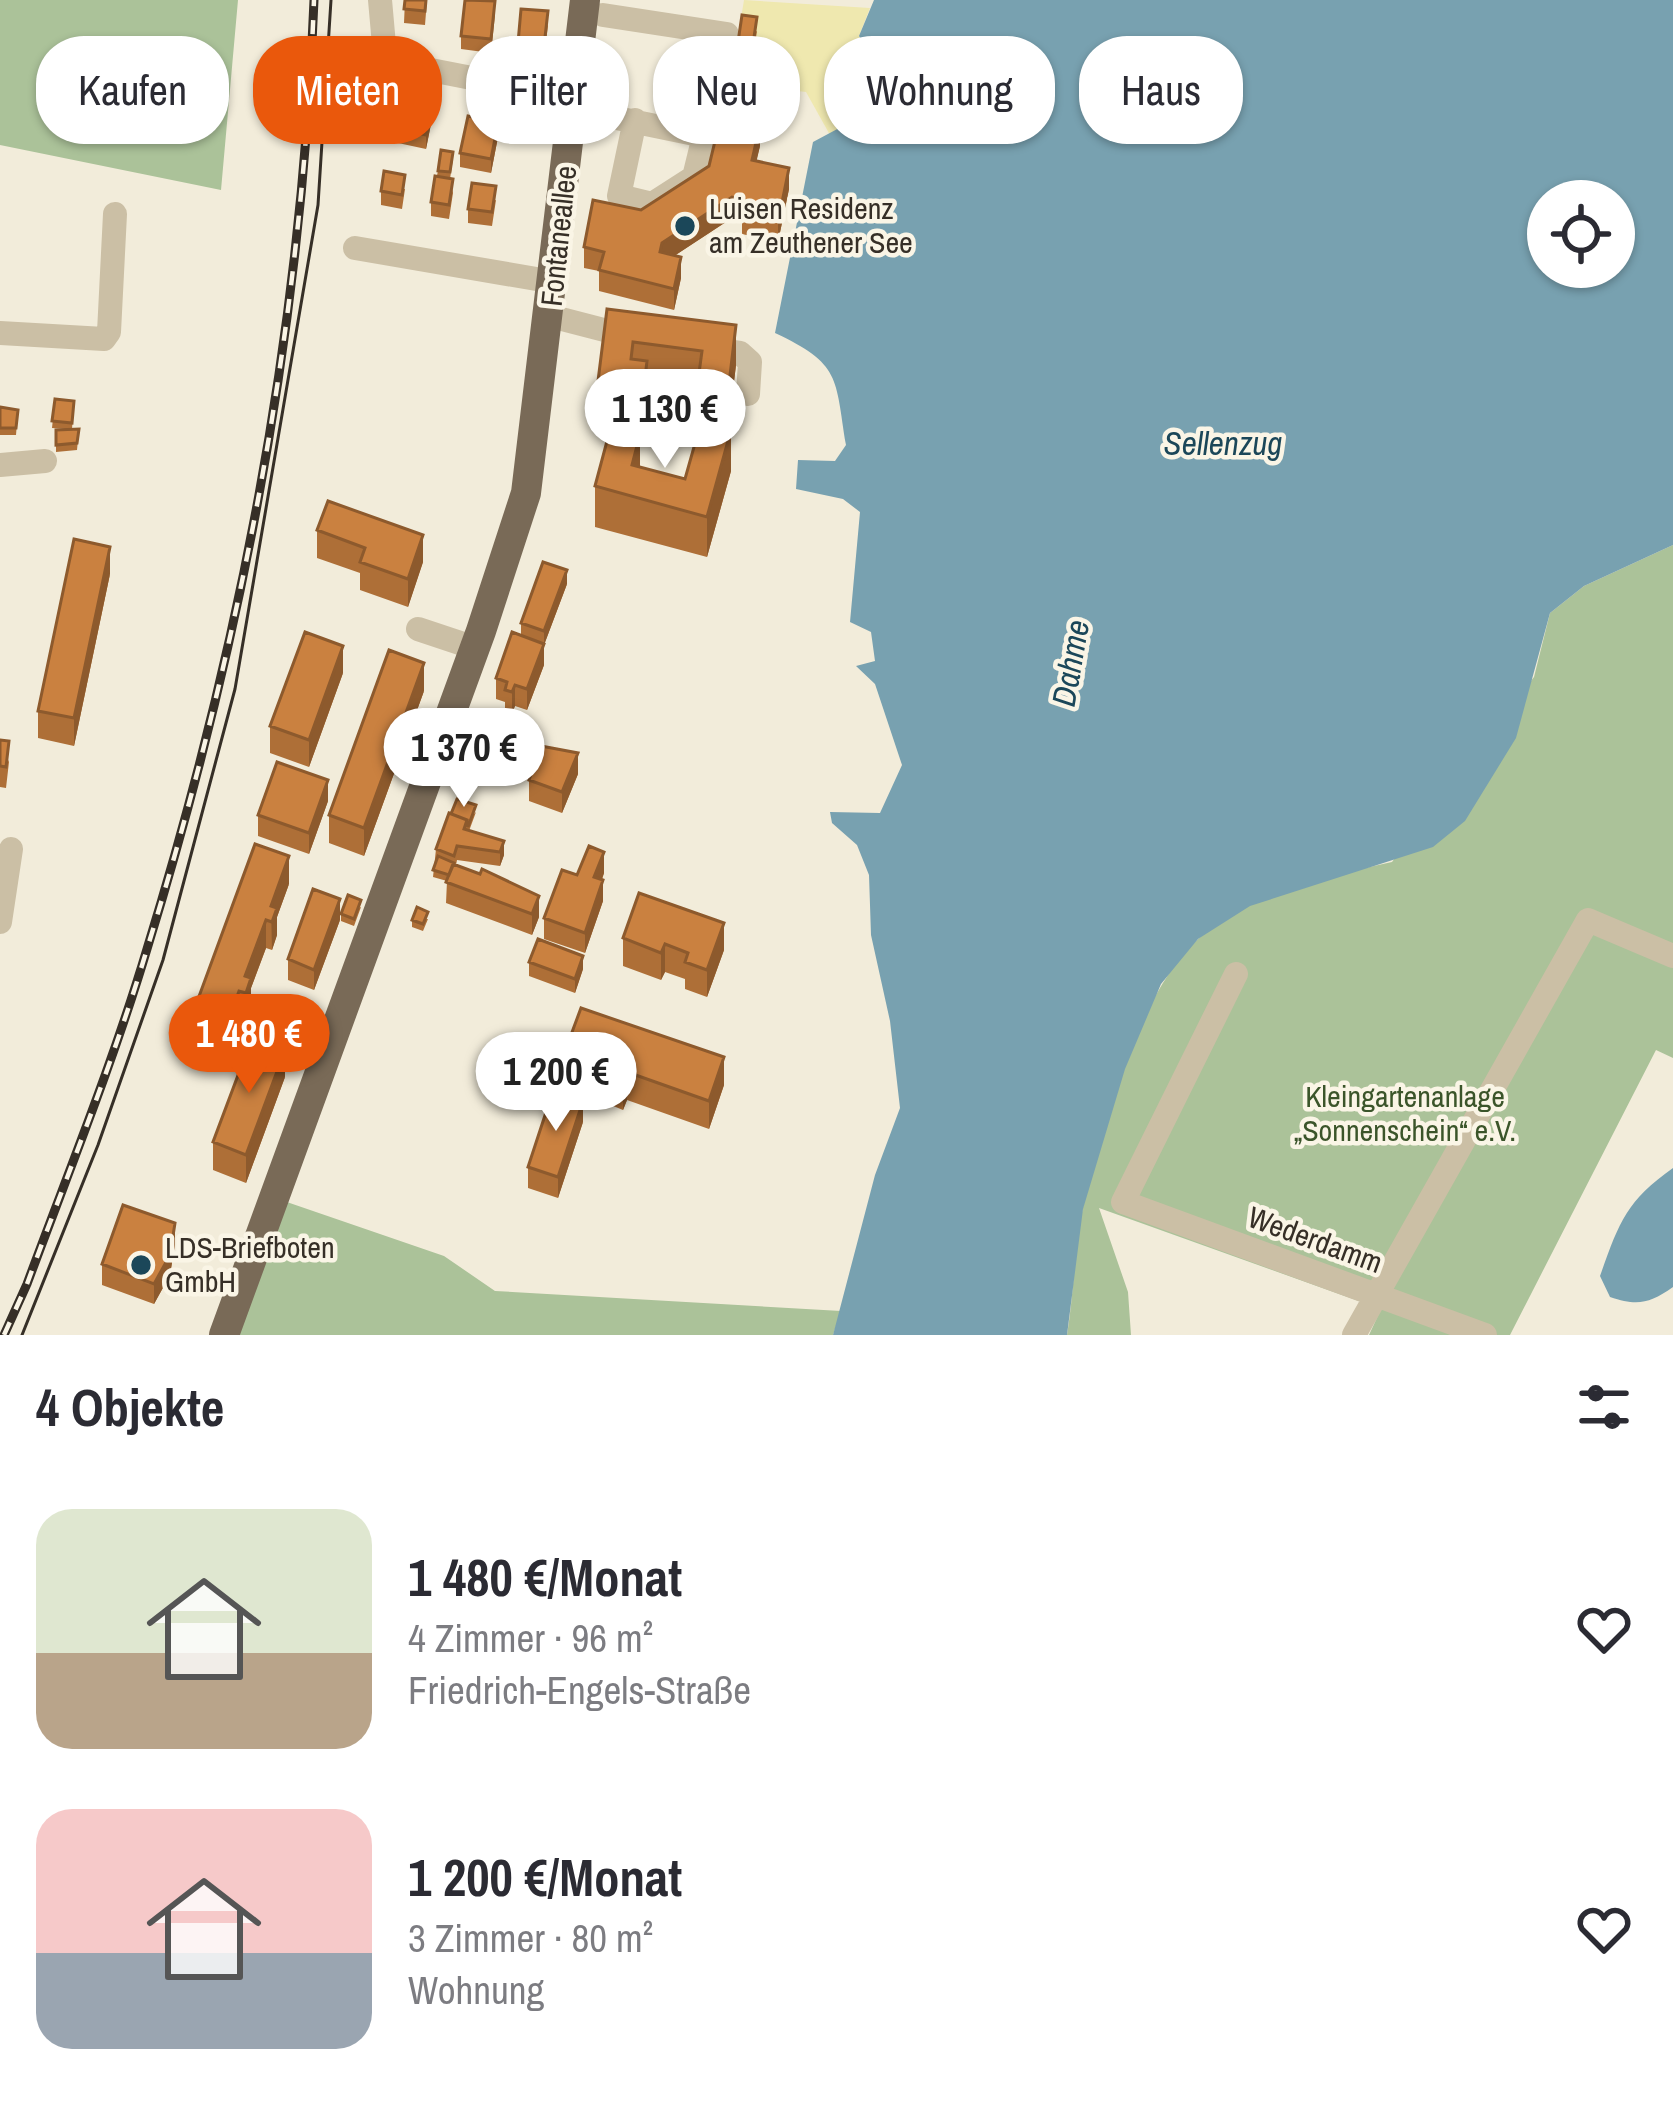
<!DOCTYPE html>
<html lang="de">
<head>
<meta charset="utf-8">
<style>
  body { margin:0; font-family:"Archivo Narrow",sans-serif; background:#f2f2f3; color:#2b2b33; height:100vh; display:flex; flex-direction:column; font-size:45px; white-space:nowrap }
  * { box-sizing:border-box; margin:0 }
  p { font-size:39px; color:#7c7c81 }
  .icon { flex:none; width:66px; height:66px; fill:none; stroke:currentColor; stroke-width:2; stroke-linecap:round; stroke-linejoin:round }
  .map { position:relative; height:1335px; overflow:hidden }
  .panel { display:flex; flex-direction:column; background:#fff; flex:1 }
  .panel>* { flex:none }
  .banner { position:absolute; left:36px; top:36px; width:1602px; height:108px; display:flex; gap:24px }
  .buttons { position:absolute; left:1527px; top:180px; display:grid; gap:24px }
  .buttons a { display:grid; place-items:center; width:108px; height:108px; border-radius:50%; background:#fff; box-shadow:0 3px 9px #0004; font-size:60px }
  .price { position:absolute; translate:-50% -102px; padding:0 27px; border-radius:42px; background:#fff; color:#222; font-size:39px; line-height:78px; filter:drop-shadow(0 3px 6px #0008) }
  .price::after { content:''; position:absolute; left:50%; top:72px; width:36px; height:27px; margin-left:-18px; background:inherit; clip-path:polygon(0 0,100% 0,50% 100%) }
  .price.active { background:#ea580c; color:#fff }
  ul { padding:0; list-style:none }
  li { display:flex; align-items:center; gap:36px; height:300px; padding:0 36px }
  li span { display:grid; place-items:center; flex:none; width:336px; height:240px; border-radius:36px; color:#555 }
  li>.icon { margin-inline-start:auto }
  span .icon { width:144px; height:144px; fill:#fffc; stroke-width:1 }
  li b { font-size:51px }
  h2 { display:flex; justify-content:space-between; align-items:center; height:144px; padding:0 36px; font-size:51px }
  .chip { padding:0 42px; border-radius:48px; background:#fff; box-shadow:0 3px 9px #0004; font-size:42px; line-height:108px }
  .chip.active { background:#ea580c; color:#fff }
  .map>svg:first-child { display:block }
  .green { fill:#abc299 }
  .sand { fill:#efe8af }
  .water { fill:#78a1b0; fill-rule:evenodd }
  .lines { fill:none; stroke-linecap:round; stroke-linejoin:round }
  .minor { stroke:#cbbfa5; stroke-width:24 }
  .major { stroke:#796a57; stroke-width:30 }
  .tram { stroke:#362f27; stroke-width:3 }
  .rail-casing { stroke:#362f27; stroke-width:9 }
  .rail { stroke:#faf5e6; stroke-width:4.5; stroke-dasharray:14; stroke-linecap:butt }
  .wall { fill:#ae6f37; fill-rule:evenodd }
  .shaded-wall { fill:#8d5a2d }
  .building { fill:#ca8140; stroke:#8d5a2d; stroke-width:3 }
  .poi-dot { fill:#1b4759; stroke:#faf5e6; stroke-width:4.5 }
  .labels { text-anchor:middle; stroke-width:9; stroke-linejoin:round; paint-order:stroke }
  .poi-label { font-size:30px; fill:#362f27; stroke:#faf5e6; text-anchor:start }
  .street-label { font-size:30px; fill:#362f27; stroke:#faf5e6 }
  .park-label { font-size:30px; fill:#3b552a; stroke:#faf5e6 }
  .water-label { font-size:33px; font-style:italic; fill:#1b4759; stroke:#faf5e6 }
</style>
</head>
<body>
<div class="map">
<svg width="1673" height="1335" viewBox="0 0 1673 1335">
  <rect width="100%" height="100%" fill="#f2ecda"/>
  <!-- green -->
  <path class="green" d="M0,0H238L221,190L0,145Z
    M1673,545V1058L1656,1050L1510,1335H1369L1381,1309L1099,1208L1128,1292L1131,1335H1067C1074,1293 1074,1249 1083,1207C1100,1130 1138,994 1197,940C1248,893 1327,877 1392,862L1534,677L1550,613L1584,586Z
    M281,1200L444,1256L495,1291L841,1311L833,1335H231Z"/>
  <!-- sand -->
  <path class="sand" d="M744,0L870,8L859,36L866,47L854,97L856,120L830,135L806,92L744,85L745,72L733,67Z"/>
  <!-- water -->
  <path class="water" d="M874,0H1673V545L1584,586L1550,613L1516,738L1465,821L1433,847L1250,906L1198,939L1161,984L1125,1069L1083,1209L1067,1335H833L875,1175L900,1108L890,1021L871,935L869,875L857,845L832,823L830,812L880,813L902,765L875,684L856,666L875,661L871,632L850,622L860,512L843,499L796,489L798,460L835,461L846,445C835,377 841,364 775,333L813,142L856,119L854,97L866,47L859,36ZM1614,201V267H1548V201Z
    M1673,1168V1287C1649,1304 1637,1306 1610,1297L1600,1276C1619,1223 1626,1201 1673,1168Z"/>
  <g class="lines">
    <!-- minor -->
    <path class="minor" d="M380,0L385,56L400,64L574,98
      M603,15L727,34
      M573,109L704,136L694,177L652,204L619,196L635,120
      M355,248L554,282
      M550,316L635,338
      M0,333L104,339L109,332L115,214
      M705,348L740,353L750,362L748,394
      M0,465L45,461
      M418,629L475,648
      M439,749L510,770
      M0,922L11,849
      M1236,974L1123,1202L1485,1335
      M1354,1335L1588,920L1673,956"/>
    <!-- major -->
    <path class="major" d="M224,1335L481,631L526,493L585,0"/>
    <!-- tram -->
    <path class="tram" d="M22,1335L98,1145L163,960L235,689L318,205L331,0"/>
    <defs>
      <path id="rail" d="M4,1335L27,1284C68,1173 113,1063 147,949C242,641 302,322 314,0"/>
    </defs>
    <!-- rail casing -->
    <use href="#rail" class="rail-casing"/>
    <!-- rail -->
    <use href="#rail" class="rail"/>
  </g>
  <!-- wall -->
  <path class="wall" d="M405,0H427L425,25L404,23Z
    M495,15L491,53L461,49V36Z
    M548,25L544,60L518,57V43Z
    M757,31L753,58L738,56V42Z
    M682,66L744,74L741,92L682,80Z
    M431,124L426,149L398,143V129Z
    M498,137L491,173L460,167V153Z
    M760,146L756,161L789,189L778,242L742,234V220L732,218L674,256L681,278L674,310L599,291V271L584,268V247L641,210Z
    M453,159L450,179L453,193L449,219L431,216V202L438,171Z
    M405,189L402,209L381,205V191Z
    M496,200L492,226L468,223V209Z
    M607,309L736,365L728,430L731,471L707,557L595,527V486L609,430L597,429V389ZM647,384L697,390V428H699L685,479L640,467L639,434H643Z
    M55,399L74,401L72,429H79L77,450L56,452V430L65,429L52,428Z
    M0,407L18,410L16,435H0Z
    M317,530L423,562L408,607L360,590V573L317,558Z
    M110,574L74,746L38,738V711Z
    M567,584L544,645V665L527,710L515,706L512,713L505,710V702L496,699V678L521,635V623Z
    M343,673L309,767L270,753V726Z
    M424,691L364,856L329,843V815Z
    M0,740L9,762L6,788L0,787Z
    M578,774L562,813L529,801V780Z
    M328,801L309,854L258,836V815Z
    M476,812L469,831L504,855L500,866L457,860L456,865L539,917L532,935L446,903L447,881L433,877L436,849Z
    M604,873L602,880L603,901L585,953L544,939V918L577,875Z
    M289,884L277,917V935L272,950L266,948L251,988V1006L246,1021L239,1019L228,1049L194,1037V1010Z
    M361,907L354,926L341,921V914Z
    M428,919L423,931L412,927V920Z
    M340,920L314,990L288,980V959Z
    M623,938L724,950L707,997L685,989V979L665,972L661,980L623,966Z
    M529,962L583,969L575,993L529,976Z
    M565,1051L724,1085L709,1129L627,1100L623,1110L606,1103V1093L565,1078Z
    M285,1077L246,1183L213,1170V1142Z
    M583,1122L558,1198L528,1188V1167Z
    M175,1244L170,1275L154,1304L102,1285V1264Z"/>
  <!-- shaded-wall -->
  <path class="shaded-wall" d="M431,110V124L426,149V135Z
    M498,123V137L491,173V159Z
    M760,125V146L752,181V160Z
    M789,168V189L778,242V222Z
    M732,197V218L662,264L660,252L662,243Z
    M681,257V278L674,310V289Z
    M736,325V365L728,432V392Z
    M647,361V401L643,434V394Z
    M731,430V471L707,557V517Z
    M640,434V474L632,465Z
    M423,535V562L408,607V579Z
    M110,547V574L74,746V718Z
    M567,570V584L544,645V631Z
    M544,644V665L527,710V689Z
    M343,646V673L309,767V740Z
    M424,663V691L364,856V828Z
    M515,685V706L512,713V692Z
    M578,753V774L562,813V792Z
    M328,780V801L309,854V833Z
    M504,841V855L500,866V852Z
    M604,852V873L594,898V877Z
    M289,856V884L277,917V935L272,950L271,906Z
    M603,880V901L585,953V933Z
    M539,896V917L532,935V914Z
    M340,899V920L314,990V970Z
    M266,920V948L251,988V1006L246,1021L245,976Z
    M724,923V950L707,997V970Z
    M665,944V972L661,980V953Z
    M583,956V969L575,993V979Z
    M239,991V1019L228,1049V1022Z
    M285,1050V1077L246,1183V1155Z
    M724,1057V1085L709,1129V1101Z
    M627,1072V1100L623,1110V1082Z
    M583,1101V1122L558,1198V1177Z
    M175,1223V1244L170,1275L154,1304V1284Z"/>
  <!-- building -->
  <path class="building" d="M405,0H426L425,11L404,9Z
    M465,0L495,1L491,39L461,36Z
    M521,9L548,11L544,46L518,43Z
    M742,15L757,17L753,44L738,42Z
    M686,48L744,60L741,78L682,66Z
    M404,104L431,110L426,135L398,129Z
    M468,116L498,123L491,159L460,153Z
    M721,116L760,125L752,160L789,168L778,222L742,213L745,200L732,197L662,243L660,252L681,257L674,289L599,270L604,252L584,247L593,200L641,210L709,166Z
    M441,150L453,152L450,172L438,171Z
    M384,171L405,175L402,195L381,191Z
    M435,176L453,179L449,205L431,202Z
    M472,183L496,186L492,212L468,209Z
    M607,309L736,325L728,392L697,388L702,351L633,342L631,359L647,361L643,394L597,389Z
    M55,399L74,401L72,423L52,421Z
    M0,407L18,410L16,428H0Z
    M701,422L731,430L707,517L595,486L611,426L640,434L632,465L685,479Z
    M79,429L77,443L56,445V430Z
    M328,501L423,535L408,579L360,562L365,548L317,530Z
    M74,539L110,547L74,718L38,711Z
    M543,562L567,570L544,631L521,623Z
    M305,632L343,646L309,740L270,726Z
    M512,632L544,644L527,689L515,685L512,692L505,690L507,682L496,678Z
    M389,650L424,663L364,828L329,815Z
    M0,740L9,741L6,767L0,766Z
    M541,746L578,753L562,792L529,780Z
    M277,762L328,780L309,833L258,815Z
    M457,799L476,805L468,827L467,820L451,814Z
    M449,813L467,820L464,829L504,841L500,852L457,846L454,856L436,849Z
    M255,844L289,856L271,906L277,908L272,922L266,920L245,976L251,978L246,993L239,991L228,1022L194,1010Z
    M589,846L604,852L594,877L603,880L585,933L544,918L562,870L577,875Z
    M438,856L454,863L449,875L433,870Z
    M453,864L480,874L482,869L539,896L532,914L446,882Z
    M313,889L340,899L314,970L288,959Z
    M639,893L724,923L707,970L685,962L688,953L665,944L661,953L623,938Z
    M348,895L361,900L354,919L341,914Z
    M417,907L428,912L423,924L412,920Z
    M538,939L583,956L575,979L529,962Z
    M581,1008L724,1057L709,1101L627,1072L623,1082L606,1076L609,1066L565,1051Z
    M252,1038L285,1050L246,1155L213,1142Z
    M553,1091L583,1101L558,1177L528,1167Z
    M123,1205L175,1223L170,1255L154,1284L102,1264Z"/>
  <!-- markers -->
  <g class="poi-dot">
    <circle cx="685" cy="226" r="12"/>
    <circle cx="141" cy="1265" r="12"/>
  </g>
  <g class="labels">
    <!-- poi labels -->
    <g class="poi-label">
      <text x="709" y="219">Luisen Residenz<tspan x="709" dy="34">am Zeuthener See</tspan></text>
      <text x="165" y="1258">LDS-Briefboten<tspan x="165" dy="34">GmbH</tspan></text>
    </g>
    <!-- street labels -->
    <g class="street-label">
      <text transform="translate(559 236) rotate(-84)" y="10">Fontaneallee</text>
      <text transform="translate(1315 1240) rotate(20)" y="10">Wederdamm</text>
    </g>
    <!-- park labels -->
    <g class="park-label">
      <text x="1405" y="1107">Kleingartenanlage<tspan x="1405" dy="34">„Sonnenschein“ e.V.</tspan></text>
    </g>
    <!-- water labels -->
    <g class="water-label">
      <text x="1223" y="455">Sellenzug</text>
      <text transform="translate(1070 663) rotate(-80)" y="12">Dahme</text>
    </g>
  </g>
</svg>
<div class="buttons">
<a><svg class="icon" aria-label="locate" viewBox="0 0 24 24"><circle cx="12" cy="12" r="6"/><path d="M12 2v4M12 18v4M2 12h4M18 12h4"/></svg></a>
</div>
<b class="price" style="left:665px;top:471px">1 130 €</b>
<b class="price" style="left:464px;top:810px">1 370 €</b>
<b class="price active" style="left:249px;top:1096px">1 480 €</b>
<b class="price" style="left:556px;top:1134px">1 200 €</b>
<div class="banner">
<a class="chip">Kaufen</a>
<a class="chip active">Mieten</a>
<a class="chip">Filter</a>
<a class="chip">Neu</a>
<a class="chip">Wohnung</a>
<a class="chip">Haus</a>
</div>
</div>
<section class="panel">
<h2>4 Objekte<svg class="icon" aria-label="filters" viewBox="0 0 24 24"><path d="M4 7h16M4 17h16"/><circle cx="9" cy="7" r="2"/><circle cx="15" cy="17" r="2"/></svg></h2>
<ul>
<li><span style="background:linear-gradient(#dfe7d0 60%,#b9a48a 0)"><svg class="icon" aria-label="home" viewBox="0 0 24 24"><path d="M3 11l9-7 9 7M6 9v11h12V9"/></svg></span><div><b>1 480 €/Monat</b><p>4 Zimmer · 96 m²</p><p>Friedrich-Engels-Straße</p></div><svg class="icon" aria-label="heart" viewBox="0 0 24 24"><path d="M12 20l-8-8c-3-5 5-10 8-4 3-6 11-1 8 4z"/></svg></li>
<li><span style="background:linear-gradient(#f6c9c9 60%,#9aa5b1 0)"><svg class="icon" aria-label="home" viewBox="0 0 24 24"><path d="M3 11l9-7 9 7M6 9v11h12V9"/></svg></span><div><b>1 200 €/Monat</b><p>3 Zimmer · 80 m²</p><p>Wohnung</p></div><svg class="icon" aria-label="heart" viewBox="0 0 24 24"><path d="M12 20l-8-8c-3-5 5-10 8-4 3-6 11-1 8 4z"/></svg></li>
</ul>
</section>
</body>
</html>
